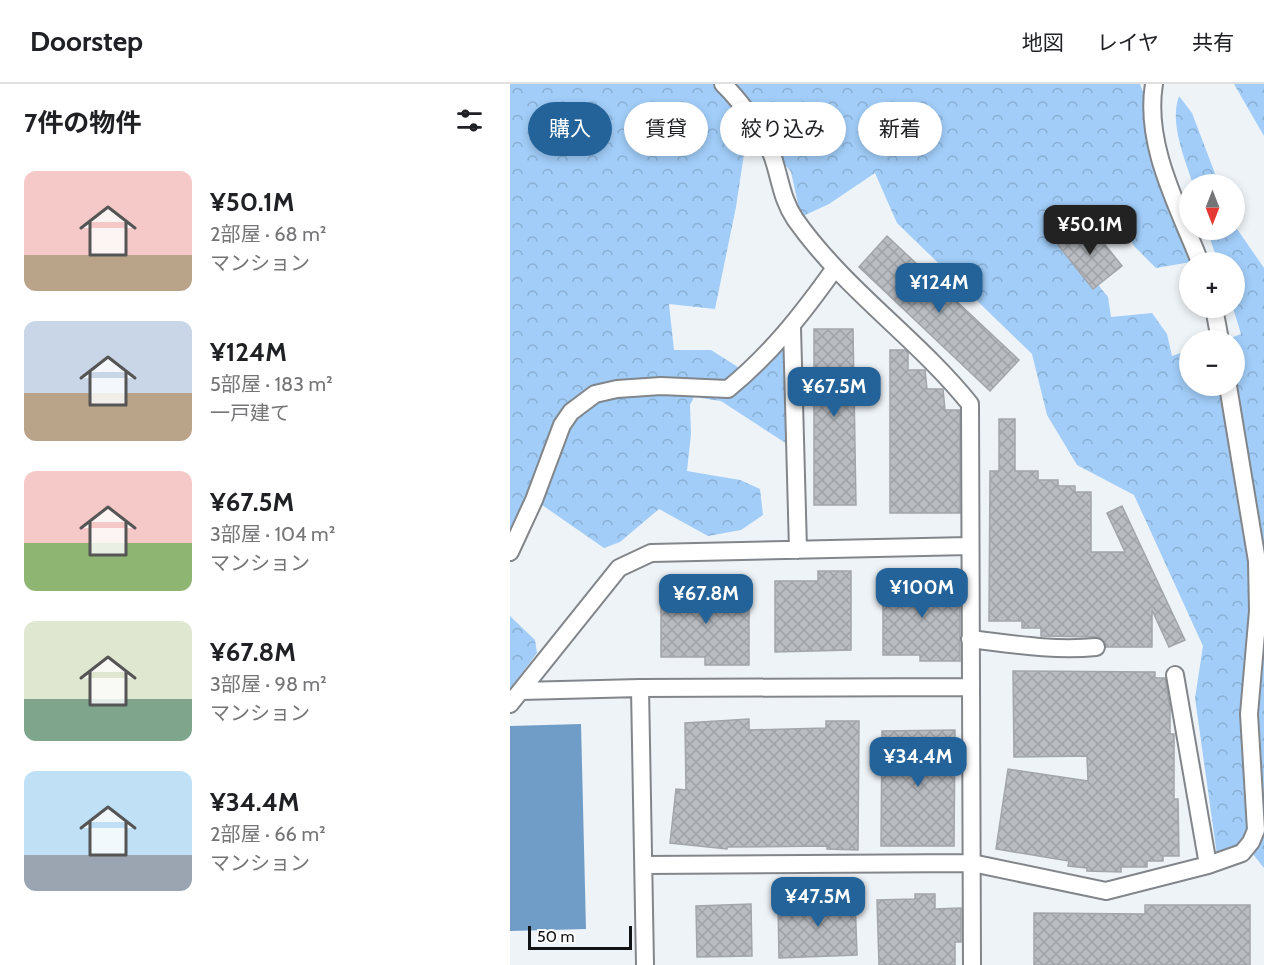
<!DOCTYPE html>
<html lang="ja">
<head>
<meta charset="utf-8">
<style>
  body { margin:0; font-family:Cabin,"Noto Sans JP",sans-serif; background:#f2f2f2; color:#202124; height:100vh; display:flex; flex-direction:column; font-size:22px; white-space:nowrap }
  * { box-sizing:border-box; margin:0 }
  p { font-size:20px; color:#757577 }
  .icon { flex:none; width:33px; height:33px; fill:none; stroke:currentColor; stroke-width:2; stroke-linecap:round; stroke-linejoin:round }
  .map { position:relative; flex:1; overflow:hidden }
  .side { display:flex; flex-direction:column; background:#fff; width:510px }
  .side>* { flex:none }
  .banner { position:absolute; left:18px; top:18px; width:570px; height:54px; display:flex; gap:12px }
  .needle { width:39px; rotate:180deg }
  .tools { position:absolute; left:669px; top:90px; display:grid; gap:12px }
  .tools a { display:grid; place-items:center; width:66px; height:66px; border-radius:50%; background:#fff; box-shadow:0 3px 9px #0003; font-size:30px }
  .scale { position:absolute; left:18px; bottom:15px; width:104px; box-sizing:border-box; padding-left:6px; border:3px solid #121315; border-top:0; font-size:16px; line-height:21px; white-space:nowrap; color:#121315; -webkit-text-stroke:4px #fff; paint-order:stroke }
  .price { position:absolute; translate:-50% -51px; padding:0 14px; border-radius:12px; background:#236399; color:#fff; font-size:20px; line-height:39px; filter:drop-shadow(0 2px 3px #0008) }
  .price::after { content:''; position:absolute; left:50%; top:36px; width:18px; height:14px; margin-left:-9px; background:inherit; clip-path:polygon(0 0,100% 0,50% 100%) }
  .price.on { background:#222; color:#fff }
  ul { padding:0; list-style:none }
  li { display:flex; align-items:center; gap:18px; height:150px; padding:0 24px }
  li span { display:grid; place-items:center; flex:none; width:168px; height:120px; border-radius:12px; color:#555 }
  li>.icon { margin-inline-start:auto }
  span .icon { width:72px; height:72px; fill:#fffc; stroke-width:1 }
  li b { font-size:26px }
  h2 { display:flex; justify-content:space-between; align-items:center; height:72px; padding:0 24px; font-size:26px }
  .pill { padding:0 21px; border-radius:27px; background:#fff; box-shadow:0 3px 9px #0003; font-size:21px; line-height:54px }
  .pill.on { background:#236399; color:#fff }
  header { display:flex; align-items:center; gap:36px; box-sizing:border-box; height:84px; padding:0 30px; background:#fff; border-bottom:2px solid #e0e0e0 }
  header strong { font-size:28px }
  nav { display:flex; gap:33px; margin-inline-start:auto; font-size:21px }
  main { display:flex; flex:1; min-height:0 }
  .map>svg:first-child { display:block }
  .forest { fill:url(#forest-crowns) }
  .water { fill:#709dc8 }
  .building { fill:url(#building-cross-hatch); stroke:#a2a6aa; stroke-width:1.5 }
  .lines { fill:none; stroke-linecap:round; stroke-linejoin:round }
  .street-casing { stroke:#82868a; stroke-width:20 }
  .street { stroke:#fff; stroke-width:16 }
</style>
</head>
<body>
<header>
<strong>Doorstep</strong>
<nav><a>地図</a><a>レイヤ</a><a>共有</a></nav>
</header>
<main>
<section class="side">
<h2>7件の物件<svg class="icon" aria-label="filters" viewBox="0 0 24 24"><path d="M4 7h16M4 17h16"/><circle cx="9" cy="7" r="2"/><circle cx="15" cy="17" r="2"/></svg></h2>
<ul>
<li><span style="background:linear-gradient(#f6c9c9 70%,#b9a48a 0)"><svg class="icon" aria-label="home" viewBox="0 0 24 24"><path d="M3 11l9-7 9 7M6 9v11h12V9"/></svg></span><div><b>¥50.1M</b><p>2部屋 · 68 m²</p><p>マンション</p></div></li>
<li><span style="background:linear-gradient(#c9d6e8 60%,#b9a48a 0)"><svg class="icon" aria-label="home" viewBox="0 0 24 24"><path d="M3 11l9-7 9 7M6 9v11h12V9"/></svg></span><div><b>¥124M</b><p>5部屋 · 183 m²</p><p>一戸建て</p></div></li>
<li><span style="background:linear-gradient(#f6c9c9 60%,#8fb573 0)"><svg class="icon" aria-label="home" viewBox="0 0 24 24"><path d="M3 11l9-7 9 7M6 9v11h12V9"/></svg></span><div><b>¥67.5M</b><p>3部屋 · 104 m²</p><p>マンション</p></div></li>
<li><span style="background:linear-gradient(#dfe7d0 65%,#7fa58c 0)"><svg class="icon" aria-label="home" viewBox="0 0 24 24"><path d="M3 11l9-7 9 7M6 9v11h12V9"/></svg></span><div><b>¥67.8M</b><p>3部屋 · 98 m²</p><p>マンション</p></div></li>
<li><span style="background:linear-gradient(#bfe0f5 70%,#9aa5b1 0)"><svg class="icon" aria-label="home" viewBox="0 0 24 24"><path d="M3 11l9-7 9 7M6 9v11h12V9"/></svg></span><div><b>¥34.4M</b><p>2部屋 · 66 m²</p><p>マンション</p></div></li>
</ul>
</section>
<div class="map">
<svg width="754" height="881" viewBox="0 0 754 881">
  <defs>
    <pattern id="forest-crowns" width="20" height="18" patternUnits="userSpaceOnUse" patternTransform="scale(1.5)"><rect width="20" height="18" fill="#a1cdf8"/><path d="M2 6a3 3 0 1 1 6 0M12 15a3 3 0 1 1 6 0" fill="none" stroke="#8aafd4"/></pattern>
    <pattern id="building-cross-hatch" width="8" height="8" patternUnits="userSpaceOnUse" patternTransform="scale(1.5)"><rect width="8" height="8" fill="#b9bdc2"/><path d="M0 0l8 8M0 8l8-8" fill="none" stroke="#9ea2a6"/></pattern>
  </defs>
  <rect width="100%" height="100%" fill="#eef3f7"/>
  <!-- forest -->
  <path class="forest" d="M0,0H630L693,169L681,178L646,184L624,162L610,136L595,128L562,133V154L572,181L598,213L601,233L642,229L657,250L662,272L679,266L680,302H724V256H715L731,250L723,224L724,178H708L697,146H724L725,142L754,184V784L735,760L707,771L685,614L693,562L624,411L567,381L537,331L522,270L387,139L365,89L319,120L291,133L281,88L260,62L235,63L226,123L205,225L159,220L164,266H201L242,292L277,255V360L211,317L184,313L180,321L181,350L177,387L230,396L250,405L253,431L231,446L198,452L149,425L110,458L94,464L22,414L0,460Z
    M724,0H754V52Z
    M669,12L682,29L709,100H683C675,75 659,39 669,12Z
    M0,532L25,556L27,569L0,605Z"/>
  <!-- water -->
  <path class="water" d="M71,640L76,845L0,847V642Z"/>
  <!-- building -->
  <path class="building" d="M577,138L612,182L583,205L548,161Z
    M377,152L509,276L480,307L349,183Z
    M304,245H343L346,421H304Z
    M380,266H395L398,269V286H415L417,305H433L435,326H450V429H380Z
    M489,335H505V387H528V396H548V402H565V408H581V468H615L597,429L612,422L675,556L659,563L642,526V563H596L590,553L531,552V544H512V537H479L480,387H489Z
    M308,487H341V566L265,568V497H308Z
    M373,495H450V577H410V571H373Z
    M151,504L239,506V581H195V573H151Z
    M503,587L645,588V594H655L660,624V650H664V715H668L669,772H653V777H637V783H611V788L577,787V784L558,782L559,777L486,765L498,685L578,697L577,672L504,673Z
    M239,635V646L316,644V637H349L348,766L317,765V762L217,763V765L160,759L166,705L176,706L175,639Z
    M445,646L444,762H371L372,647Z
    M405,810H425V825L451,824V858H445V881H369L367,816L405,815Z
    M345,813L347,871L269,874L268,819Z
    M241,820L242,872L187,873L186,822Z
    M635,821H740V881H524V829L635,830Z"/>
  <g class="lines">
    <defs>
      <path id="street" d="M213,0C231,17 259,56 265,80C271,100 273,117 285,135C334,205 407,254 460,320L462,881
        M644,0C634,61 668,122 690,178
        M704,224L710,256
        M282,244L288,466
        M0,468L24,416L52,341L61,328L85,310L107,305L151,302L218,305C261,270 293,229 325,184
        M460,555C502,560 543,567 586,563
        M665,591L698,781
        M130,604L135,881
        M11,607L130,604L460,603
        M0,620L109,484L141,469L459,462
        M135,781L462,779L596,807L698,781L732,769L741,758L746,746L739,630L748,527L747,477L718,302"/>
    </defs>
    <!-- street casing -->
    <use href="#street" class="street-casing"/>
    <!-- street -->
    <use href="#street" class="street"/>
  </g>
</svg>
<div class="tools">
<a><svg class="needle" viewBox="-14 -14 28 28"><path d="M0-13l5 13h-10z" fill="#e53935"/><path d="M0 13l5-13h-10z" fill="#757577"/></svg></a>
<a>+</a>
<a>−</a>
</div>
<div class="scale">50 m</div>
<b class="price on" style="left:580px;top:172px">¥50.1M</b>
<b class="price" style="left:429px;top:230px">¥124M</b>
<b class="price" style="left:324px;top:334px">¥67.5M</b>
<b class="price" style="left:412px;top:535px">¥100M</b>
<b class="price" style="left:196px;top:541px">¥67.8M</b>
<b class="price" style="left:408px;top:704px">¥34.4M</b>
<b class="price" style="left:308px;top:844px">¥47.5M</b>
<div class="banner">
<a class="pill on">購入</a>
<a class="pill">賃貸</a>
<a class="pill">絞り込み</a>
<a class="pill">新着</a>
</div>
</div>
</main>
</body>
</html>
